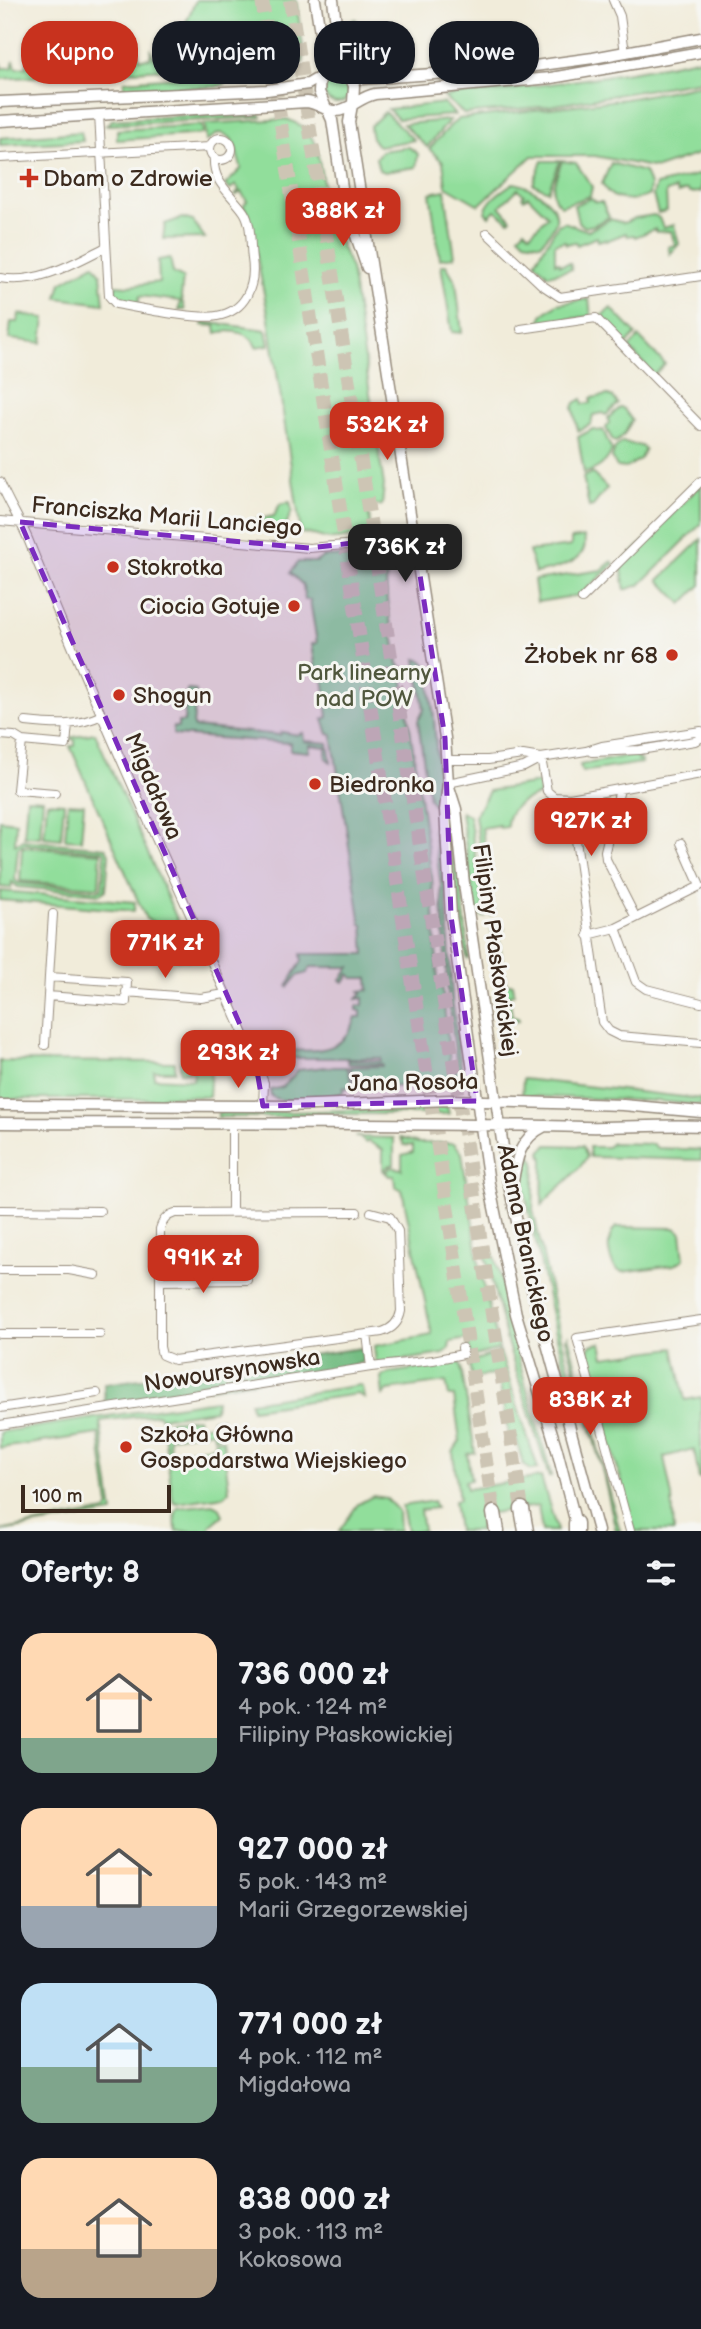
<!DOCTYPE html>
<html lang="pl">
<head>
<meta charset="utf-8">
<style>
  body { margin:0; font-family:"Balsamiq Sans",sans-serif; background:#242831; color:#f1f3f6; height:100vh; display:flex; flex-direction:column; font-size:26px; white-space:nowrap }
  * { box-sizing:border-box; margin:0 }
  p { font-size:23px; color:#9ea1a6 }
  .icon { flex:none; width:38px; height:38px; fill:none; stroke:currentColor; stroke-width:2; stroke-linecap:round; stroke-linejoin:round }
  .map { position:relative; height:1531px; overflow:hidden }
  .sheet { display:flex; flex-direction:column; background:#171b24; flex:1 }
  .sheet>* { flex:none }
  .hud { position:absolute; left:21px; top:21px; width:660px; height:63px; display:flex; gap:14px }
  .scale { position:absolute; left:21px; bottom:18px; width:150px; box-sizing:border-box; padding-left:7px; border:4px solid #3b2a1e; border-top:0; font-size:19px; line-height:24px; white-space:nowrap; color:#3b2a1e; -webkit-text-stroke:5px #f6f6f2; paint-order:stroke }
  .price { position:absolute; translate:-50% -60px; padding:0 16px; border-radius:14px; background:#c8321e; color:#fff; font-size:23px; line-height:46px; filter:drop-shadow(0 2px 4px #0008) }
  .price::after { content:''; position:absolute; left:50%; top:42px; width:21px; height:16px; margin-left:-10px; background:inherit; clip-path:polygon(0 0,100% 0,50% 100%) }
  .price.on { background:#222; color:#fff }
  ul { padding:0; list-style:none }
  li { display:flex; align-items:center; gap:21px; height:175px; padding:0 21px }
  li span { display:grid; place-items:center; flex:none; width:196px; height:140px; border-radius:21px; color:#555 }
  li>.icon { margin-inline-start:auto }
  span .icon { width:84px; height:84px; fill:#fffc; stroke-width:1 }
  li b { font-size:30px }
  h2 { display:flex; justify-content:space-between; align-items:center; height:84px; padding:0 21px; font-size:30px }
  .tag { padding:0 24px; border-radius:28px; background:#171b24; box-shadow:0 2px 5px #0004; font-size:24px; line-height:63px }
  .tag.on { background:#c8321e; color:#fff }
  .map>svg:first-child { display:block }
  .green { fill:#91de9b; stroke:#66845c; stroke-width:2; fill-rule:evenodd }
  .forest { fill:#74bd83; stroke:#587450; stroke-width:2 }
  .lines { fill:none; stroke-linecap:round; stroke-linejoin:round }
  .highway-tunnel { stroke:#cdc5b4; stroke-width:14; stroke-dasharray:14 7; stroke-linecap:butt }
  .street-casing { stroke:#968b7c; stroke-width:10 }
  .secondary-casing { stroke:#968b7c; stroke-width:13 }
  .highway-casing { stroke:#968b7c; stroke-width:17 }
  .street { stroke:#fff; stroke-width:8 }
  .secondary { stroke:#fff; stroke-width:10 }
  .highway { stroke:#fff; stroke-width:14 }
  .marked { fill:#7b2cbf; fill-opacity:0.2; stroke:#7b2cbf; stroke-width:5; stroke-dasharray:14 9; stroke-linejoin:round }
  .poi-dot { fill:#c8321e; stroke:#f6f6f2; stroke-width:2.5 }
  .labels { text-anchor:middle; stroke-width:6; stroke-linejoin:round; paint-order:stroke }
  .poi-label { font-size:23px; fill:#3b2a1e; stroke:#f6f6f2; text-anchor:start }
  .street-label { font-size:23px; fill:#3b2a1e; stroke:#f6f6f2 }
  .park-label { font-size:23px; fill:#50573d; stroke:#f6f6f2 }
</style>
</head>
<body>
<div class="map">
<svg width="701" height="1531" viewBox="0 0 701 1531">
  <rect width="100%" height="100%" fill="#f6f6f2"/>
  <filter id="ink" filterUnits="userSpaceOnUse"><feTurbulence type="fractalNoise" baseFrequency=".0143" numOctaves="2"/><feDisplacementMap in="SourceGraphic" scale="14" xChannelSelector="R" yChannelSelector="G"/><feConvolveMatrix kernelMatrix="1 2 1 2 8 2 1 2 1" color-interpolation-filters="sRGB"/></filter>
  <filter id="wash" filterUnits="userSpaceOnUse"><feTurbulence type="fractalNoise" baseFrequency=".00686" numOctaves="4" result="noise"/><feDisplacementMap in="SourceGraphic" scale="28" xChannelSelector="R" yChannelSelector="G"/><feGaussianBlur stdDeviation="1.57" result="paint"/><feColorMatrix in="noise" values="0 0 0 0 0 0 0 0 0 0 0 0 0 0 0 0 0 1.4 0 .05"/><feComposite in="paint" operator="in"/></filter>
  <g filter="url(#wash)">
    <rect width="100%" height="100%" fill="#f1ecda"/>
    <!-- green -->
    <path class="green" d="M196,0H296L304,54L303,62L293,66L230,68L208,46L210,45L209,37L199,38L194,33L209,31V29L182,31L175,28L183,29Z
      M355,19L387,56L386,58L373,59L352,43L349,23Z
      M197,48L205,53L213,66L0,79V61L2,68H12L14,60L16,68L26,67L28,59L30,67L40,66L41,58L44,66L54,65L55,57L57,65L67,64L68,56L71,64L81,63V56H84L85,63L95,62L97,55L99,62L109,61L110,54L113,61L123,60L124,53L126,60L136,59V53L138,52L140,59L150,58L151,51L154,58H164L165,50Z
      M701,58V81L549,106L464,114L444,97C471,90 497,91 525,87C584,80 643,71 701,58Z
      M220,74L225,84L215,87L124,89V81Z
      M324 90a13 13 0 1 1 26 0a13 13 0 1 1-26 0Z
      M701,85V153L657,168L595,156H532L479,205L446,186L443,162L429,149L451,125L459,119L625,99Z
      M444,103L455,115L398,119L388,109Z
      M259,111L261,117L106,125L112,120Z
      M385,112L414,140L379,146C371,141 371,135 370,126Z
      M287,119L304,127L316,144L329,217L351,269L384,485L382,505L372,506L367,510L369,515L371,530C358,535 337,542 324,538C315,536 311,533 301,533L269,319L248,212L243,206L247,201L241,192L235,196L239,190L236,185L230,189L225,185L241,169V166C235,153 238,135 219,133L206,141L205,124Z
      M450,120L427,147L403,124H404Z
      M202,125L203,134L117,140V130Z
      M81,132L83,141L0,145V138Z
      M409,147L418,154L416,167L384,172L379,170L376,158L381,151Z
      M542,161H560L548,191L533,184Z
      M562,161L576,163L592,187L590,196L561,206C545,194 557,177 562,161Z
      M611,163L645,172L650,185L649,195C639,201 618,202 609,193C606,191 605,187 602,184Z
      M701,174V192L689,193L688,190L678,193L676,189L666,192L667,211L658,213L653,195L656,185Z
      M513,183C527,184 559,202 556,220C555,228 546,237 541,244L525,241L519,235L525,229L530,234L548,216L528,196L524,199L522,197L524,195L518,189L500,206L511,219L509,221L495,210L489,216L485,212C489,198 502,191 513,183Z
      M445,190L455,257L440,259L430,193Z
      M591,198L596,202H602L609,217L594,225L585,227L578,222L574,205Z
      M654,215L659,218L663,228L674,225L679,244L670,254L668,247L675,245L671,231L656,232L655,229L635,237L634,235L627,236L626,233L606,241L605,239L598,241L597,237L577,245L576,242L566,244L565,241L555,244V263L559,262L560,265L570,263L572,269L548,275L535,262L558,225L564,222L588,231L610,219L624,223L635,218Z
      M182,218L193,221L205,238L163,239L165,224Z
      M170,258L173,273L183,278L181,297L185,310H179L180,301L140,296L138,304L118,300L115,296V285L129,286L159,282L158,260Z
      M94,264L101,274L104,304L57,298L61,283Z
      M441,265H446L456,282L462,333L452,332Z
      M589,299L591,316L540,323L542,315L557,304Z
      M611,308L636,334L626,345L599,318Z
      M19,314L45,318L42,343L9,339L11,322H18Z
      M204,322L266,330L269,345L256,347C251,332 231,329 216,333L215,326L203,325Z
      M639,337L665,364L654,375L629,348Z
      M608,395L613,397L618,404L606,415L602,413L593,415L591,424L578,431L573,408L575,403L582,399L583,404L591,403V398Z
      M620,408H623L632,420L624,435L616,442L613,441L606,428L609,423L608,418Z
      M593,429L597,431L603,430L612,450C607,463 598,470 584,473L578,437Z
      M622,442L641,446L645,449L640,459L626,468L617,467L612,458L615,448Z
      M592,473L607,488L593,506L589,507L583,477Z
      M701,485V524L640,585L625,590L621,564Z
      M290,502L292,511L283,532L257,530L247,526L254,520L274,516L280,504Z
      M584,537C591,563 554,569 535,573L529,551L571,546V539Z
      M701,539V585L682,604L659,580Z
      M376,554L391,555C379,591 393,627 398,664L401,667L432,878L438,980L442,985L452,1082L445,1084L444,1088L408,1086L371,1087L370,1085L357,1087L350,1067L382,1066V1064H349L347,1060L381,1061V1058H263L272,1050C306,1049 343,1060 356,1017H361V1011L357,1010V1006L363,1005V998L357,999L362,994L360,991L369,990L368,978H353L349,974L347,977L348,978L344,982L341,980L350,967H311L307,973L297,976L288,987L287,986L302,961L301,954H365L363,925H361L332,735L328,734L323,719L328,717L322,669L316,670L312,644L317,643L310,600H305L303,585L290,573L298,562H316L323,557Z
      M612,561L614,564L580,595L537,602L534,580L602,570Z
      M416,659L423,661L427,666L434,718L440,803L433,804L429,799L418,721L424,709Z
      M187,690L196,691L193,727L280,735L281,732L298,735L303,733L304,741L328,743L331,762L326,758V747L310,745L309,752L290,750V743L175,735L173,734V727H178V722H184Z
      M95,733L195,960L176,959L177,941H168L154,922L146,919L70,746H75V740L69,738Z
      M637,754L638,760H641L642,763L582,772L580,765Z
      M539,783V795C523,800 506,808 507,827L500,828L499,825L482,828L494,914L490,915L475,816L489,791Z
      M27,798L43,799L40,837L24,836Z
      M47,802L64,803L61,839L44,837Z
      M68,803L84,804L81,840L65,839Z
      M461,812L469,815L485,917L479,916L475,911Z
      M449,813H453L469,958L467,959L455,905Z
      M442,814L452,999L462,1074L455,1075L456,1060L448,997L441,885L433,828L438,826V815Z
      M0,820L16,822L15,844L23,840L106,848L109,854L106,890L100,894L18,887L12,882L11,888L0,887ZM23,844L103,851L105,854L102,888L99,890L18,883L15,879L18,848Z
      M22,847L101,853L99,887L20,881Z
      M0,891L135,902L134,911L0,900Z
      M491,923H498L503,926L504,929L497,931L506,984H513L514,993L509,995L512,1017H518L519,1020L506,1022Z
      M0,1061L175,1062V1071H154V1078L193,1080L194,1072H180V1061L200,1062L211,1067L209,1097L162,1096V1099H0Z
      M326,1067H347L354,1087L343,1088V1093C325,1097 285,1106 271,1096L270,1090L283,1087L298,1070Z
      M523,1079L701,1099V1105L657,1101L522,1096Z
      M447,1106L449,1114H335L291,1117H218V1112H293Z
      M355,1137L394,1138V1165H389L385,1170L387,1172L390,1167L402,1169V1155L413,1152V1146L404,1145L401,1138L418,1143H454L462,1153L480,1269L499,1349L471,1357L467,1339L450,1342L449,1349L443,1354L376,1364L374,1346L432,1335L402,1190L395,1186L394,1176H389L383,1170V1150L368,1141L366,1143L359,1137Z
      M612,1143L653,1144L657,1148L701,1150V1160L590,1157L589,1147H607Z
      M547,1145L583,1146L587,1157C576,1176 556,1188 542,1205L543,1160L541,1152Z
      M527,1151L535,1161L533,1210L560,1334L581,1411L577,1413L556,1334L526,1197L522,1169Z
      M617,1227L675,1228L681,1233L684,1259L674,1265L622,1272C607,1268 604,1235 617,1227Z
      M492,1250L500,1274L520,1365L548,1464L551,1476L549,1477L507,1342L485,1254Z
      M568,1336L620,1531H616L602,1469L566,1339Z
      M601,1343L604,1357L674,1348L685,1400L701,1397V1479H699L694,1449L664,1457L672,1497L674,1531H635L629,1518L621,1480L586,1358L590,1356L588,1349L590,1345Z
      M500,1352L538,1469L531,1470L523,1465L516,1437L509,1438L498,1374L477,1377V1381L472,1382L469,1362Z
      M459,1362L461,1366L475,1452L467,1454L471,1480L465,1481L467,1489L541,1477L557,1531H542L538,1506L479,1515L480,1531H458L454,1501L459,1500L453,1452L460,1441L454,1396H449L446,1382L388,1390L383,1395L381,1377L389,1373Z
      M360,1385L362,1387L364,1398L358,1394L251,1409L250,1402Z
      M216,1400L215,1410L161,1418L158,1414L100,1421L113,1513L0,1531L106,1511L109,1506L99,1434L0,1448V1432Z
      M197,1418L199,1426L212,1424V1419L221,1418L223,1435L214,1437L213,1431L169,1437L170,1452L215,1446V1440L223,1439L229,1491L224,1496L177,1503L173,1501L163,1427L170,1421Z
      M373,1496L386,1498L398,1511L399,1531H339L358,1504Z
      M433,1501L436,1508L420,1510L423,1531H407L402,1506Z
      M212,1504L219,1507L223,1515L210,1526V1531H176L175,1515L178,1508Z"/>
    <!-- forest -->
    <path class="forest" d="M362,1348L363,1362L355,1365L105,1405L104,1384Z"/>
  </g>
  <g filter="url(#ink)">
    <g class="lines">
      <!-- highway-tunnel -->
      <path class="highway-tunnel" d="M262,0L494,1513
        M290,0L522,1509"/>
      <defs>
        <path id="street" d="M613,0L620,16L625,53
          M99,114L109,296L116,304C139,308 197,320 217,316C246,311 256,285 252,259C250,245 252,224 244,212C231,193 212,183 214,157
          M210 149a11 11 0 1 1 22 0a11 11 0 1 1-22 0Z
          M0,158L210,147
          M487,233L542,285L560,297L701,276
          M0,278C38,285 74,263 106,247
          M521,329L596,318L701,426
          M0,482C8,502 20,520 28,539C98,715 178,886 255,1059L264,1083L263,1106
          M0,521L309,548L369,543L414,536
          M582,599L701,481
          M26,722C54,725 77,727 102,715
          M0,735L14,736L22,741L66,745L68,724
          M22,741L17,790L55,793
          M592,752L640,750L695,741L701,738
          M541,758L547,791L554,797L570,798L701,774
          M446,760H488L523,755L541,758
          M448,783L524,767L541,758L586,751L602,746L701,731
          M620,789L605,851L606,859L636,918
          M570,798L602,1022L609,1031L619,1036L701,1043
          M616,928L636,982L646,989L701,1003
          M588,935L616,928L700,886L681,843
          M49,977L127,982L126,1002L48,996Z
          M49,977L53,914
          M126,992L201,998L225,994
          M45,1045L48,996
          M232,1124V1211
          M0,1210L100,1211
          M357,1212L175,1213C166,1216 163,1220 160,1229V1347L162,1355L174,1360L382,1332C392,1329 399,1322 401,1311L398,1231L390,1217L371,1212
          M0,1270H69L96,1275
          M160,1281L247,1280
          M0,1334H100
          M367,1334L371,1367
          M0,1408L97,1393
          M0,1425L371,1367L433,1360L463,1354L462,1348
          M630,1531L577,1338L701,1320"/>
        <path id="secondary" d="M315,0L324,59L321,76
          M333,0L340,53L345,71
          M348,72L354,86L353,103
          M320,77L319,92L326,108
          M0,102L267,90L308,84L334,69L345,71L361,79L520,68L593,58L701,38
          M352,105L349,122L445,738L448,783L445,810L451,916L489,1183L516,1314L557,1450L577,1528
          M327,109L332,120L344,201L367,268
          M0,121L307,102C317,103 324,110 334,111C348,112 359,97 375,94L551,78L701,52
          M449,787L456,809L464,884L508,1181L532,1289L598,1531
          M0,1105L286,1106L450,1100L623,1105L701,1112
          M0,1123C195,1124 390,1122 584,1127C623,1128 662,1124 701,1126
          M512,1188C516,1161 518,1139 545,1126"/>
        <path id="highway" d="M522,1509L526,1531
          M494,1513L497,1531
          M576,1523V1531"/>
      </defs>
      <!-- street casing -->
      <use href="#street" class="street-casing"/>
      <!-- secondary casing -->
      <use href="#secondary" class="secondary-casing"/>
      <!-- highway casing -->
      <use href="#highway" class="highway-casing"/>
      <!-- street -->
      <use href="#street" class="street"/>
      <!-- secondary -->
      <use href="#secondary" class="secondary"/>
      <!-- highway -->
      <use href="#highway" class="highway"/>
    </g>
  </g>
  <!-- marked area -->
  <path class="marked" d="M20,522L309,548L414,536L445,738L451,916L477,1101L263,1106L255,1059Z"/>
  <!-- markers -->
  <g class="poi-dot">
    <path d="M25.5 167.5h7v7h7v7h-7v7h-7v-7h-7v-7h7z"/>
    <circle cx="113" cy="567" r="7"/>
    <circle cx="294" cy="606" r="7"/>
    <circle cx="672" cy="655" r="7"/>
    <circle cx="119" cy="695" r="7"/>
    <circle cx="315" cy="784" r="7"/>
    <circle cx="126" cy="1447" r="7"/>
  </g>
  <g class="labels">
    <!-- poi labels -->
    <g class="poi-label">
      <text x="43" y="186">Dbam o Zdrowie</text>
      <text x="127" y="575">Stokrotka</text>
      <text x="280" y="614" text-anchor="end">Ciocia Gotuje</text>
      <text x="658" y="663" text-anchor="end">Żłobek nr 68</text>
      <text x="133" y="703">Shogun</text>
      <text x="329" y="792">Biedronka</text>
      <text x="140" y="1442">Szkoła Główna<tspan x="140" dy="26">Gospodarstwa Wiejskiego</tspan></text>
    </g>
    <!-- street labels -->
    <g class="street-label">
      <text transform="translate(167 516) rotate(5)" y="8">Franciszka Marii Lanciego</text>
      <text transform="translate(154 786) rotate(67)" y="8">Migdałowa</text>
      <text transform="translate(496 950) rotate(82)" y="8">Filipiny Płaskowickiej</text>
      <text transform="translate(413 1082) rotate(-1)" y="8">Jana Rosoła</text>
      <text transform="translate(526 1243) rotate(78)" y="8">Adama Branickiego</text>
      <text transform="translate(232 1370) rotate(-9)" y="8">Nowoursynowska</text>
    </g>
    <!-- park labels -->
    <g class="park-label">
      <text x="364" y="680">Park linearny<tspan x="364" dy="26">nad POW</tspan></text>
    </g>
  </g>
</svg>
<div class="scale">100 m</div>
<b class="price" style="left:343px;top:248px">388K zł</b>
<b class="price" style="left:387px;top:462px">532K zł</b>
<b class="price on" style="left:405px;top:584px">736K zł</b>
<b class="price" style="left:591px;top:858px">927K zł</b>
<b class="price" style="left:165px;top:980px">771K zł</b>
<b class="price" style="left:238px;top:1090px">293K zł</b>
<b class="price" style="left:203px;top:1295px">991K zł</b>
<b class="price" style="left:590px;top:1437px">838K zł</b>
<div class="hud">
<a class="tag on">Kupno</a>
<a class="tag">Wynajem</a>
<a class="tag">Filtry</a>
<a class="tag">Nowe</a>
</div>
</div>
<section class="sheet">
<h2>Oferty: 8<svg class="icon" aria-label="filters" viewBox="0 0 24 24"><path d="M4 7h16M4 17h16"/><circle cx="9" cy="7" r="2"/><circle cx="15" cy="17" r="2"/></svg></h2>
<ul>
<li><span style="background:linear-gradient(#ffd9b3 75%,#7fa58c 0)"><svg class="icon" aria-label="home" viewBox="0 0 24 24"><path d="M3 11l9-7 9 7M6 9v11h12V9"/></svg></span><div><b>736 000 zł</b><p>4 pok. · 124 m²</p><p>Filipiny Płaskowickiej</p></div></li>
<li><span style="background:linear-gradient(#ffd9b3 70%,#9aa5b1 0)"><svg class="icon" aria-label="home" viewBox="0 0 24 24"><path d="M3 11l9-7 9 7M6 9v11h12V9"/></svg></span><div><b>927 000 zł</b><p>5 pok. · 143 m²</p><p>Marii Grzegorzewskiej</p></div></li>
<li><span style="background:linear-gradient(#bfe0f5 60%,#7fa58c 0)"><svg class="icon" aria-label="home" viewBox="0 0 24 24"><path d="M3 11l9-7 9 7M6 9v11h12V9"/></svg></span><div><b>771 000 zł</b><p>4 pok. · 112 m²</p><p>Migdałowa</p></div></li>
<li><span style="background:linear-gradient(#ffd9b3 65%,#b9a48a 0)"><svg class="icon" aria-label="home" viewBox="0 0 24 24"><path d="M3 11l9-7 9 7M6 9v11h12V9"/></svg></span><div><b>838 000 zł</b><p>3 pok. · 113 m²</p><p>Kokosowa</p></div></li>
</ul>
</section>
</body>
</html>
